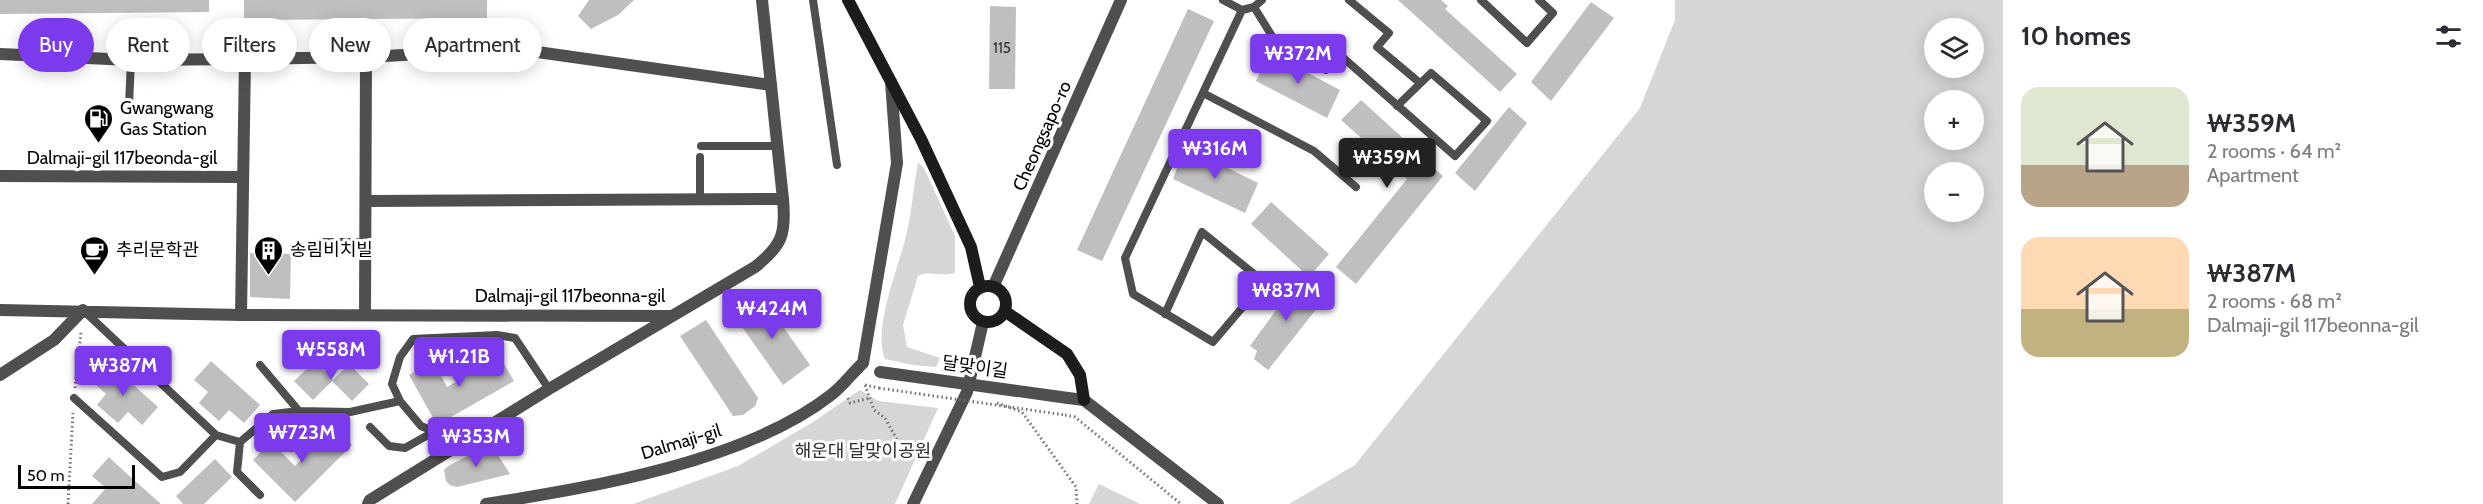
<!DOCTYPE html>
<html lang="en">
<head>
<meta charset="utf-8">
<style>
  body { margin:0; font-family:Cabin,"Noto Sans KR",sans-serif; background:#f7f7f7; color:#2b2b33; height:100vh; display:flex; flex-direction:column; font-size:22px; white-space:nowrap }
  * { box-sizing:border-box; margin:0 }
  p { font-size:20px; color:#7c7c81 }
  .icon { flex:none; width:33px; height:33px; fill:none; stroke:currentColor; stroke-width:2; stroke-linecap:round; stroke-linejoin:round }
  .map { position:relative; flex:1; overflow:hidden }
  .side { display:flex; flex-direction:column; background:#fff; width:480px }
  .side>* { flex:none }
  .top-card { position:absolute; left:18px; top:18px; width:570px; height:54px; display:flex; gap:12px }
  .tools { position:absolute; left:1924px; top:18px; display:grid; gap:12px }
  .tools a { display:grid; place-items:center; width:60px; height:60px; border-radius:50%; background:#fff; box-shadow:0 3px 15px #0003; font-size:30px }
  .scale { position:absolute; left:18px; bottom:15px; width:117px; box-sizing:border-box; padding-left:6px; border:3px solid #000; border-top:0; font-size:16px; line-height:21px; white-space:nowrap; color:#000; -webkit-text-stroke:4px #fff; paint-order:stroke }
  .price { position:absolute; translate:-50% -51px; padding:0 14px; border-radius:6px; background:#7c3aed; color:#fff; font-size:20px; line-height:39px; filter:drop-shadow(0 2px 3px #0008) }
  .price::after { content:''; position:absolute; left:50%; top:36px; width:18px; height:14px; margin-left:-9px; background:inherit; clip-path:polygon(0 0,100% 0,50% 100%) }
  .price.on { background:#222; color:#fff }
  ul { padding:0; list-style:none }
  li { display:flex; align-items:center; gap:18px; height:150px; padding:0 18px }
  li span { display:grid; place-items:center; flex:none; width:168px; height:120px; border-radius:18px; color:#555 }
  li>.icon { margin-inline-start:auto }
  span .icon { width:72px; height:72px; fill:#fffc; stroke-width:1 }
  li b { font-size:26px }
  h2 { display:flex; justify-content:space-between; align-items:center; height:72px; padding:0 18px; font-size:26px }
  .chip { padding:0 21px; border-radius:27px; background:#fff; box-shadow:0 3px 15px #0003; font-size:21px; line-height:54px }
  .chip.on { background:#7c3aed; color:#fff }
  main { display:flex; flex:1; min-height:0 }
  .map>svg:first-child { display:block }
  .green { fill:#d6d6d6; fill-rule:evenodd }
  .building { fill:#bfbfbf }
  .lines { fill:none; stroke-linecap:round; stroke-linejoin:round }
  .path { stroke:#717171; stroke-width:3; stroke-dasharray:1.5 3; stroke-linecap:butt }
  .service { stroke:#4f4f4f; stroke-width:8 }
  .minor { stroke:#4f4f4f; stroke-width:12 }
  .tertiary { stroke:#4f4f4f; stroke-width:12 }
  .secondary { stroke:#1c1c1c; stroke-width:12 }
  .path-bridge { stroke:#717171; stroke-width:3; stroke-dasharray:1.5 3; stroke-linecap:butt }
  .tertiary-bridge { stroke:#4f4f4f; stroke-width:12 }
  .labels { text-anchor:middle; stroke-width:6; stroke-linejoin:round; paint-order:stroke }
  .number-label { font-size:15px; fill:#303030 }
  .poi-label { font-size:18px; fill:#000; stroke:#fff; text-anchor:start }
  .street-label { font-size:18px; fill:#000; stroke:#fff }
  .park-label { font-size:18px; fill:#2d2d2d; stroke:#fff }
</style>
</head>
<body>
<main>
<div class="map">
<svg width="2003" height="504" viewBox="0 0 2003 504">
  <rect width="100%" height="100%" fill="#fff"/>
  <!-- green -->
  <path class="green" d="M1675,0H2003V504H1289L1355,465L1640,108L1675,20ZM1974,28V68H1935V28ZM1974,100V140H1935V100ZM1974,172V212H1935V172Z
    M918,162L924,168L955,236V273C941,277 930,270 918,276L903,325L907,347L940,358L936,367L913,365L885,359C872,328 900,264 907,232C912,209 914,185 918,162Z
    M860,390L878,401L938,408L895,504H633L738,466L813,422Z
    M1099,484L1140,504H1089Z"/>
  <!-- building -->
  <path class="building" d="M0,0H209V12L0,14Z
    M244,0H487V18L244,20Z
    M589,0H634L618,15L591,29L578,16Z
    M1398,0H1441L1448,6L1445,9L1517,74L1500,92Z
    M1591,2L1614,18L1551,101L1531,82Z
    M990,6L1016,7L1015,89H989Z
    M1188,9L1214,21L1102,261L1077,250Z
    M1270,53L1340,90L1327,118L1256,81Z
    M1361,100L1416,150L1414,152L1443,176L1356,284L1336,267L1407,179L1341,120Z
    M1509,107L1527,123L1475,191L1455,173Z
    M1185,147L1258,183L1245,213L1173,179Z
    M1271,202L1329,254L1309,277L1251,224Z
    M250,253L291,254L290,299L250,297Z
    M1300,277L1326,297L1268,370L1254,359L1257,351L1250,346Z
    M760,294L810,365L783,385L733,314Z
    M706,320L758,398L755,406L743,415L733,416L680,336Z
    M500,357L514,381L437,425L409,375L433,361L447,387Z
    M211,361L260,405L244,423L229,410L219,421L199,403L208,392L194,380Z
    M315,361L333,380L349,364L369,384L352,401L332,381L313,400L294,381Z
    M109,363L158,407L142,425L128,412L118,423L97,405L106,394L93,382Z
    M334,427L352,445L295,502L253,460L271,442L295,466Z
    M491,444L510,474L457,487L450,485L446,481L444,470L448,466Z
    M109,457L126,473L161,504H92L106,488L92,476Z
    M215,459L232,477L204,504H183L176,496Z"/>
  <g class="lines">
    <!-- path -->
    <path class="path" d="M865,385L874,410L885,418L900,445L921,456
      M865,385L879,388
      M75,388L81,332
      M848,398L850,403L870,398
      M997,403L1022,412L1076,487L1077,504
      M1065,415L1075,417L1181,504
      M68,504L73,413"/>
    <!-- service -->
    <path class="service" d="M813,0L837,165
      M1223,0L1242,10L1254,7L1262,0
      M1349,0L1389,33L1377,47L1420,83
      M1481,0L1527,43L1553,13L1539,0
      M1254,7L1275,41L1326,70L1340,55L1455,156L1487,121L1431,73L1397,106
      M1203,93L1314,151L1356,187
      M129,105L131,60
      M701,146H778
      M700,199V157
      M320,242H367
      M83,310L216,435L240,442
      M1165,314L1202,232L1264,282L1213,342L1133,294L1125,258L1242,10
      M260,365L299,411
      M74,398L162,477L180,472L216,435
      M370,427L389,446L405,448L435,431
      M461,443L421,426L400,401L392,384L400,357L413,339L497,335L515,338L549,389
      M260,495L237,472L240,442L273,414L299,411L350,412L400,401"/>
    <!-- minor -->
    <path class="minor" d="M0,54L131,60L245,59L366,57L516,49L771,85
      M0,176L243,177
      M367,201L783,199
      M0,310L241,315L671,316
      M365,314L366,57
      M241,315L245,59
      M0,375L54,340L83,310"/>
    <!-- tertiary -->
    <path class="tertiary" d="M994,285L1121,0
      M863,363L897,163L891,82
      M1068,398L1084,400L1218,504
      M368,504L370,500L549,389L755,267C783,245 786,233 783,199L762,0
      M486,504C593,487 745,462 831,395C843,386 852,373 863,363
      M913,504L967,392L983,322"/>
    <!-- secondary -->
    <path class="secondary" d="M848,0L921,139L971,247L980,287
      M970 304a18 18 0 1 1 36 0a18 18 0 1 1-36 0Z
      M1006,312L1067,354L1080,375L1084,400"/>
    <!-- path-bridge -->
    <path class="path-bridge" d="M879,388L1065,415"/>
    <!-- tertiary-bridge -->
    <path class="tertiary-bridge" d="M880,372L1068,398"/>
  </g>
  <!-- icons -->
  <defs>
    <symbol id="fuel-pin" viewBox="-11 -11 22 30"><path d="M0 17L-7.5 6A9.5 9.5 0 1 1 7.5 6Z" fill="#000" stroke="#fff"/><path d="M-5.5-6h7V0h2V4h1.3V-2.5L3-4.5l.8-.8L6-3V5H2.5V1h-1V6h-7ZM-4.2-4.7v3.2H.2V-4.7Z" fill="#fff"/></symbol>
    <symbol id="cafe-pin" viewBox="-11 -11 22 30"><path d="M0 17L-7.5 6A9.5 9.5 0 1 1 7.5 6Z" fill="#000" stroke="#fff"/><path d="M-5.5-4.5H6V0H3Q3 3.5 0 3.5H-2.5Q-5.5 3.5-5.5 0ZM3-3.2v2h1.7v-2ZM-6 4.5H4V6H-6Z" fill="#fff"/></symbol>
    <symbol id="building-pin" viewBox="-11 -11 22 30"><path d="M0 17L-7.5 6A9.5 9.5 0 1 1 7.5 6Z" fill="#000" stroke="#fff"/><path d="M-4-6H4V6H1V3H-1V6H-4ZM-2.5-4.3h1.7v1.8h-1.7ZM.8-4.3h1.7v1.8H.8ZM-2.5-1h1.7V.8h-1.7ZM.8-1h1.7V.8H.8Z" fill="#fff"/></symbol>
  </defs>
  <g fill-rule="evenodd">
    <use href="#fuel-pin" x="82" y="102" width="33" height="45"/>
    <use href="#cafe-pin" x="78" y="234" width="33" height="45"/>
    <use href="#building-pin" x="252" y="234" width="33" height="45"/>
  </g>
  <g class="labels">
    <!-- number labels -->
    <g class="number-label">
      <text x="1002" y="53">115</text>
    </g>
    <!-- poi labels -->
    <g class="poi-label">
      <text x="120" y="114">Gwangwang<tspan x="120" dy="21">Gas Station</tspan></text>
      <text x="116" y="256">추리문학관</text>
      <text x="290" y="256">송림비치빌</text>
    </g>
    <!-- street labels -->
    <g class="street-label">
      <text transform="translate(1042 136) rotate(-66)" y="6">Cheongsapo-ro</text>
      <text x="122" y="164">Dalmaji-gil 117beonda-gil</text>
      <text x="570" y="302">Dalmaji-gil 117beonna-gil</text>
      <text transform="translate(975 367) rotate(8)" y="6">달맞이길</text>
      <text transform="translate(681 442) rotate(-17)" y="6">Dalmaji-gil</text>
    </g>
    <!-- park labels -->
    <g class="park-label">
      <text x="863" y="457">해운대 달맞이공원</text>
    </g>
  </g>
</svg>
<div class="tools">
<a><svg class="icon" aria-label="layers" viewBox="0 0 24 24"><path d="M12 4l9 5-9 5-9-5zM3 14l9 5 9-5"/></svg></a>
<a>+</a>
<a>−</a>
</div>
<div class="scale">50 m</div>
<b class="price" style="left:1298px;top:85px">₩372M</b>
<b class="price" style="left:1215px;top:180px">₩316M</b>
<b class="price on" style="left:1387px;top:189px">₩359M</b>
<b class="price" style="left:1286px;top:322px">₩837M</b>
<b class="price" style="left:772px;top:340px">₩424M</b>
<b class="price" style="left:331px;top:381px">₩558M</b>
<b class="price" style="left:459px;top:388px">₩1.21B</b>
<b class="price" style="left:123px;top:397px">₩387M</b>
<b class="price" style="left:302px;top:464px">₩723M</b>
<b class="price" style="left:476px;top:468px">₩353M</b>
<div class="top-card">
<a class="chip on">Buy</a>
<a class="chip">Rent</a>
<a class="chip">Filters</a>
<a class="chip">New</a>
<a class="chip">Apartment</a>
</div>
</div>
<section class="side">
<h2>10 homes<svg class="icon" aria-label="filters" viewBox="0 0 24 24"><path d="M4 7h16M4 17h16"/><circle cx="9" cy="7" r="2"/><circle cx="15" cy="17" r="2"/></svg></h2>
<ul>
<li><span style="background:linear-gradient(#dfe7d0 65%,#b9a48a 0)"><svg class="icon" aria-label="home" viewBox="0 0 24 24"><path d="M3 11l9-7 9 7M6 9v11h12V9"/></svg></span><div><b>₩359M</b><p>2 rooms · 64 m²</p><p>Apartment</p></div></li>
<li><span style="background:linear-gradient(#ffd9b3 60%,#c2b280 0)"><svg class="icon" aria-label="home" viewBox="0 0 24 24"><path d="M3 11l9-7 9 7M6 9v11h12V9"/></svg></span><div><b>₩387M</b><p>2 rooms · 68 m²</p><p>Dalmaji-gil 117beonna-gil</p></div></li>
</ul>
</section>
</main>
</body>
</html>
